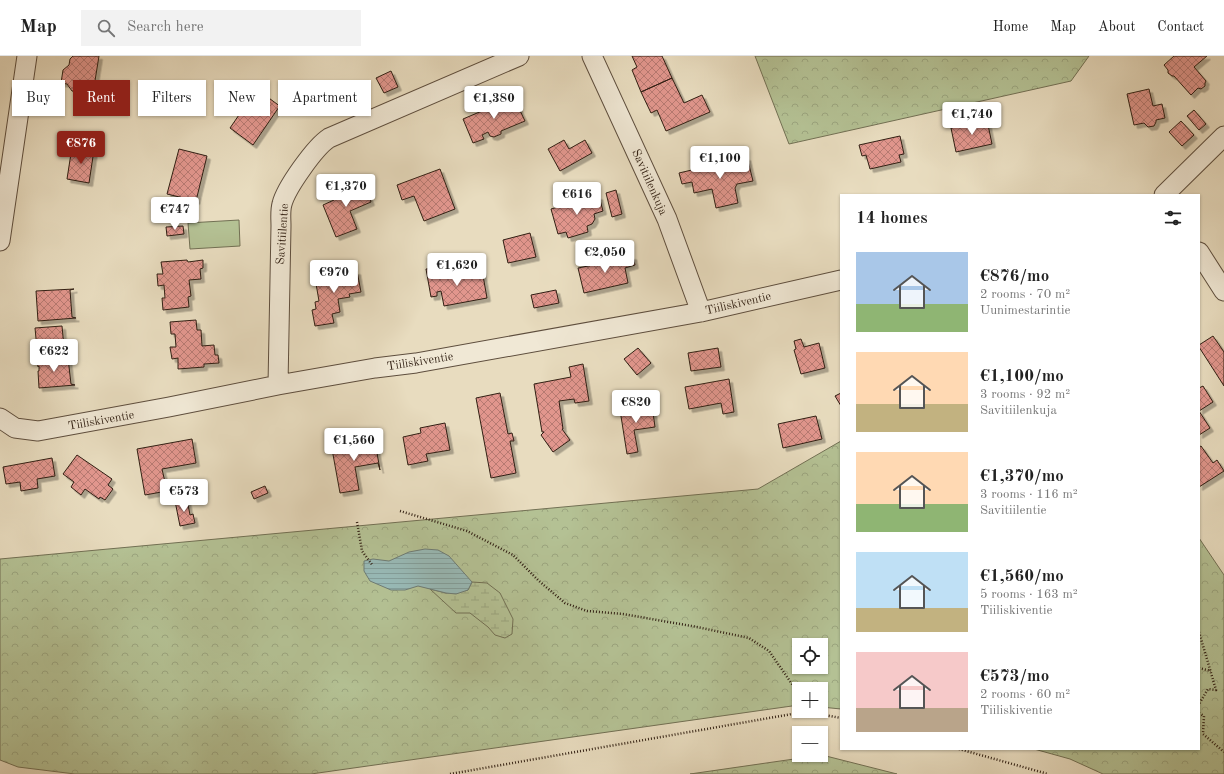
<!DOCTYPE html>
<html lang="en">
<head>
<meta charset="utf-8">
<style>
  body { margin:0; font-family:"Old Standard TT",serif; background:#f2f2f2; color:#222; height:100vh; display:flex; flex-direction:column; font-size:15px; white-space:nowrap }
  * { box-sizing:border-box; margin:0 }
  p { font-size:13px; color:#767676 }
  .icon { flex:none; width:22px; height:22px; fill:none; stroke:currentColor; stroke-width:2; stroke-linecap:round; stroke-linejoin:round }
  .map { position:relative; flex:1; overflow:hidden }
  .drawer { position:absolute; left:840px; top:138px; width:360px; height:556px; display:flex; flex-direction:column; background:#fff; border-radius:0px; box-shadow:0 1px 3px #0004 }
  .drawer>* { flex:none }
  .top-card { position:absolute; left:12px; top:24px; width:380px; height:36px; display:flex; gap:8px }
  .tools { position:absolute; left:792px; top:582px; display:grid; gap:8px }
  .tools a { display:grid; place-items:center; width:36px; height:36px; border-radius:0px; background:#fff; box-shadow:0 1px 3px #0004; font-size:20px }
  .price { position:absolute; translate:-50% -34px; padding:0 9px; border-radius:4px; background:#fff; color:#222; font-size:13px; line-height:26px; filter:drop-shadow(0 1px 2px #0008) }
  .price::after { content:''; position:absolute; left:50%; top:24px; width:12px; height:9px; margin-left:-6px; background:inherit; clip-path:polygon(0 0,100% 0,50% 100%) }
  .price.active { background:#8f2418; color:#fff }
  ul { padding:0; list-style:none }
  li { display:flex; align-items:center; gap:12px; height:100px; padding:0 16px }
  li span { display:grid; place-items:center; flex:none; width:112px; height:80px; border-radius:0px; color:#555 }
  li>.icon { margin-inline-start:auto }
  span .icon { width:48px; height:48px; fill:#fffc; stroke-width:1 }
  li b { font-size:17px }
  h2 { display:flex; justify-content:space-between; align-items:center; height:48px; padding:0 16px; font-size:17px }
  .tag { padding:0 14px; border-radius:0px; background:#fff; box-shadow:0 1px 3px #0004; font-size:14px; line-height:36px }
  .tag.active { background:#8f2418; color:#fff }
  header { display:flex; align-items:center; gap:24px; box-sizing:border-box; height:56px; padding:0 20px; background:#fff; border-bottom:1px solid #e0e0e0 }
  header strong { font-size:19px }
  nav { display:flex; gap:22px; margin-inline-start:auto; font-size:14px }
  .search { width:280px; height:36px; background:#f2f2f2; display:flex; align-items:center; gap:10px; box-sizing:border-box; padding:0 14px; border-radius:0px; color:#767676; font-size:15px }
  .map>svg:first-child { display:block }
  .forest { fill:url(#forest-crowns); stroke:#727054; fill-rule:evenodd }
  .wetland { fill:url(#wetland-marsh); stroke:#727054 }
  .green { fill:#b4c194; stroke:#727054 }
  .water { fill:url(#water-rules); stroke:#6e7c75 }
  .building { fill:url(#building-cross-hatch); stroke:#301f13; filter:url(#shadow) }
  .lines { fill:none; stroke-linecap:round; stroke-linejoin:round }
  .minor-casing { stroke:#5e4e3e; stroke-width:21 }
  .path { stroke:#301f13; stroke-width:2.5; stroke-dasharray:1 2; stroke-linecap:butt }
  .minor { stroke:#f0e8d5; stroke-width:19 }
  .labels { text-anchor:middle; stroke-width:4; stroke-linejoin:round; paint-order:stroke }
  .street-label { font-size:12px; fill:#301f13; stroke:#f0e8d5 }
</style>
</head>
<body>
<header>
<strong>Map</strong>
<div class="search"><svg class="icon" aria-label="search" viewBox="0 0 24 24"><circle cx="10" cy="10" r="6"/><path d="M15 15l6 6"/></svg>Search here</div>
<nav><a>Home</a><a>Map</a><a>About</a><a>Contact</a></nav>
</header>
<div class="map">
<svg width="1224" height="718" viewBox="0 0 1224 718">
  <defs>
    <pattern id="forest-crowns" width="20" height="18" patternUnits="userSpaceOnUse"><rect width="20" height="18" fill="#b4c194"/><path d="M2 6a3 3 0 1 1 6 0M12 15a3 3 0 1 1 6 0" fill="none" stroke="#9ba57f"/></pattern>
    <pattern id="wetland-marsh" width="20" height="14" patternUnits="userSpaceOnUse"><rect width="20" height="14" fill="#b4c194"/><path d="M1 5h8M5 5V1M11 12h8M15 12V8" fill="none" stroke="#9ba57f"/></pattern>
    <pattern id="water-rules" width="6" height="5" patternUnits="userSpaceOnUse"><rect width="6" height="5" fill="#98bab7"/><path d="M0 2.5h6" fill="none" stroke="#839f9c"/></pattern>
    <pattern id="building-cross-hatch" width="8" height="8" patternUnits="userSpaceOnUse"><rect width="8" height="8" fill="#e1968d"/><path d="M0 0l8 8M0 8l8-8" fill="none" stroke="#b77a72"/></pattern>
    <filter id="shadow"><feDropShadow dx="3.5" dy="3.5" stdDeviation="0" flood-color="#0004"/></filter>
  </defs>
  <rect width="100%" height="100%" fill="#e8dcbf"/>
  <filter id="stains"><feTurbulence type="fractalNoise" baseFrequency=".005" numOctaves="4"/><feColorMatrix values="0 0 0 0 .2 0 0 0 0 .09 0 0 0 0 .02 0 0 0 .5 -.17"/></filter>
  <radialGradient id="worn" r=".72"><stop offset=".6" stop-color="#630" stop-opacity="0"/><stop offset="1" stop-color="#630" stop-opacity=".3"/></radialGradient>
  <!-- forest -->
  <path class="forest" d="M755,0H1089L1071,25L789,88Z
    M841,385V653L821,651V633H799V649L311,718H75L18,711L0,704V503L758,433ZM799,589H821V611H799Z
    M1199,482L1224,519V718H1103L1070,703L1034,693H1199Z
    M822,699L897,718H690Z"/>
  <!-- wetland -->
  <path class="wetland" d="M472,526L487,527L500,537L513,563L512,578L505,582L495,579L488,571L470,557H456L430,533L446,537L468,534Z"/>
  <!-- green -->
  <path class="green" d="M239,164L240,190L190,193L188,167Z"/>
  <!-- water -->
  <path class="water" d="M425,493L438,494L449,500L472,526L468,534L456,538L446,537L418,530L405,534H391L370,525L364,515V505L373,503L389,505L409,496Z"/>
  <!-- building -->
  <path class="building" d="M73,0H99L93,37L99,39L72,35L67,28L61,27L63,14L69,9L70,3Z
    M632,0H662L672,22L641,36L632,14L637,11Z
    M1174,0H1207L1194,11L1206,25L1205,27V30L1201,33L1198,32L1191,39L1174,20H1172L1168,17V14L1164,9Z
    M391,15L398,31L384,37L376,22Z
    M672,22L684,47L702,39L710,56L666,75L657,54L651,57L641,36Z
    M358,30L365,46L350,52L343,37Z
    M1149,33L1153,50L1162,48L1165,62L1156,64V66L1154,70L1148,71L1144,67L1134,69L1127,38Z
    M258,34L281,51H279L253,89L230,72L241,56L243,57L247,51L246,50Z
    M513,40L525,65L501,75V78L494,81L490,80L488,76L482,79L484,83L473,87L463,63L503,46V45Z
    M1194,54L1206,68L1199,74L1187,60Z
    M987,64L992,88L956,96L951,72Z
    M1181,65L1194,79L1182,90L1169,76Z
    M900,80L904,98L899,99L901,106L870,113L866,99L862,100L859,89Z
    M564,84L569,93L585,84L592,97L560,115L548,93Z
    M72,91L94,94L89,127L67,123Z
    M179,93L207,100L196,145L167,138Z
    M747,101L753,125L737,128L735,132L738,147L716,152L712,133L694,137L692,126L682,128L679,117Z
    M440,113L455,153L424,165L414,140L402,144L397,129Z
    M362,125L371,146L350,155L357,173L336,181L323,149L334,144L331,137Z
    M616,134L622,158L612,161L606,137Z
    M599,140L603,155L594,158L595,163L592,168L587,170L588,176L568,182L566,176L558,178L551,153Z
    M183,170L184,178L167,180L166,171Z
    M530,177L536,201L508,207L503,184Z
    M633,200L635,209L625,212L628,227L584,237L578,212L598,208L600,204L607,203L610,205Z
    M187,204L188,206L203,204V212L200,213L201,223L189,224L191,240L188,241L189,251L163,254L162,242H165L164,229L158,230L157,218H163L161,206Z
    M437,212L439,221L482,214L487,242L444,250L441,235L437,236V240L431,241L426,213Z
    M351,213V216L357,215L361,236L349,238L350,241L338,243L340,256L332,258L334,267L315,270L312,254L316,253L315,246L319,245L315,222L332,219V217Z
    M74,233L70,234L72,261L76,262L38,265L36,235Z
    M556,234L559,247L534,252L531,239Z
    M196,264L197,274H201L202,290L214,289L215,299H218L219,307L204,308V311L178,313V302L172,303L170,291H176L175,278H171L170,266Z
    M62,270L64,291L37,293L35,272Z
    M1213,280L1224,296V330L1199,291V289Z
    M801,283L804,291L819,287L825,312L801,318L794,294L796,293L794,285Z
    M638,292L651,307L637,319L624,303Z
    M718,292L721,311L691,315L688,297Z
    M72,301L68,302L71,328L75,329L39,332L38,315H39V310L38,311L37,304Z
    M583,308L589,345L575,347L574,343L559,345L563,373H562L570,384L553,396L541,379L544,376H542L534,328L571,321L569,311Z
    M729,323L734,356L723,358L721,347L689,353L685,331Z
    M1203,330L1213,346L1199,355V332Z
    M500,337L508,378L512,377L514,385H510L516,417L491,422L476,342Z
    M841,337V350L835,340Z
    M652,349L655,371L634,374L638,396L627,398L620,354Z
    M1199,355L1210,372L1199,379Z
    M816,360L822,383L783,392L778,368Z
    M445,367L450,394L426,398L428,405L408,409L403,381L421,377L420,372Z
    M374,380L380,414L378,407L355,411L359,434L340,437L332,393L350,390L349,384Z
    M192,383L196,407L162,413L167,435L145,439L137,393Z
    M1201,390L1213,407L1217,404L1224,415L1199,431V391Z
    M77,399L112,423L108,429L113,433L105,444L100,441L99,443L85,433L81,439L71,431L74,426L63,418Z
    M52,402L55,420L37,423L38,432L21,435L20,426L6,428L3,411Z
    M265,430L268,437L254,443L251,436Z
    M187,443L190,459L193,458L195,467L180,470L175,445Z"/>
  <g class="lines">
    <defs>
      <path id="minor" d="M592,0L667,163L701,256
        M1164,139L1224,80
        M0,185L27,0
        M1199,196L1224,235
        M278,329L281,170C281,163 280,155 282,148C286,132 315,91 329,82L519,0
        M0,362L15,372L38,375L169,351L278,329L375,312L416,307L701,256L841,224"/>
    </defs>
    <!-- minor casing -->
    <use href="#minor" class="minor-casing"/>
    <!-- path -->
    <path class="path" d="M400,455L467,475L513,499L539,525L565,547L587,555L623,558L697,571L749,582L769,595L799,638
      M357,466L362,495L373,510
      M1199,576L1216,634L1208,633L1199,648
      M1199,612L1211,615
      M1199,657L1204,660L1203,678L1224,696
      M959,693L1048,718
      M450,718L792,658L824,659L841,662"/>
    <!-- minor -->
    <use href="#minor" class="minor"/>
  </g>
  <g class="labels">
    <!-- street labels -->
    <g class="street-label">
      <text transform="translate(650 126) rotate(66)" y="4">Savitiilenkuja</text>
      <text transform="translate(282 178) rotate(-86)" y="4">Savitiilentie</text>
      <text transform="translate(738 247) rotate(-13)" y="4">Tiiliskiventie</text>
      <text transform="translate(420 305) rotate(-9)" y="4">Tiiliskiventie</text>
      <text transform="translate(101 364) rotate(-10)" y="4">Tiiliskiventie</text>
    </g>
  </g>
  <rect width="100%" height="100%" filter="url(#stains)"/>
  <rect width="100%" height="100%" fill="url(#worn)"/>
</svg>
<div class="tools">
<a><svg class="icon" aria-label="locate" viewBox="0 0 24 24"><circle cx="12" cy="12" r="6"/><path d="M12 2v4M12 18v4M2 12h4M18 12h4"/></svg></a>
<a>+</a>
<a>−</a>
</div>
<b class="price" style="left:494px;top:64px">€1,380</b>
<b class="price" style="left:972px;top:80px">€1,740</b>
<b class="price active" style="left:81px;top:109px">€876</b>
<b class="price" style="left:720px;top:124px">€1,100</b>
<b class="price" style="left:346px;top:152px">€1,370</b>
<b class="price" style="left:577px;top:160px">€616</b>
<b class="price" style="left:175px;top:175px">€747</b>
<b class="price" style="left:605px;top:218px">€2,050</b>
<b class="price" style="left:457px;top:231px">€1,620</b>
<b class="price" style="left:334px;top:238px">€970</b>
<b class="price" style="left:54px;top:317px">€622</b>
<b class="price" style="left:636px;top:368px">€820</b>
<b class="price" style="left:354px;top:406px">€1,560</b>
<b class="price" style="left:184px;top:457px">€573</b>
<div class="top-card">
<a class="tag">Buy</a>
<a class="tag active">Rent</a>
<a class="tag">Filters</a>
<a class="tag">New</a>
<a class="tag">Apartment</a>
</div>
<section class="drawer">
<h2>14 homes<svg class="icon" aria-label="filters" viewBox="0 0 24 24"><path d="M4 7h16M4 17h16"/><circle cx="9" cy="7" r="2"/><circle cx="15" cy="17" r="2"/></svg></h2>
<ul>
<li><span style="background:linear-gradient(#a9c7e8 65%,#8fb573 0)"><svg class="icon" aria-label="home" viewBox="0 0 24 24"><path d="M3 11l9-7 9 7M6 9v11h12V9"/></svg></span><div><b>€876/mo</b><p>2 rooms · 70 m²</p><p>Uunimestarintie</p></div></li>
<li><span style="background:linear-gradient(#ffd9b3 65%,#c2b280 0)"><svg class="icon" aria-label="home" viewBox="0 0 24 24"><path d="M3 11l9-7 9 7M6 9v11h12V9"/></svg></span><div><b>€1,100/mo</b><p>3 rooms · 92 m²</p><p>Savitiilenkuja</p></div></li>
<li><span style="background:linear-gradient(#ffd9b3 65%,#8fb573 0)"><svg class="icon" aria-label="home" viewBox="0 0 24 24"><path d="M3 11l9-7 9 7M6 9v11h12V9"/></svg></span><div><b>€1,370/mo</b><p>3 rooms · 116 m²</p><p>Savitiilentie</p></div></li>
<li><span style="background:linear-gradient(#bfe0f5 70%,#c2b280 0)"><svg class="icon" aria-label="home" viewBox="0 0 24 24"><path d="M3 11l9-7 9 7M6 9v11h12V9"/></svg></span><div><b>€1,560/mo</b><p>5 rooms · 163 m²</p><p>Tiiliskiventie</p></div></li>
<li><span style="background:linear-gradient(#f6c9c9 70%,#b9a48a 0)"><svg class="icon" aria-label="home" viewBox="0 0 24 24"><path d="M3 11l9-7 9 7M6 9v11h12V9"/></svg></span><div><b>€573/mo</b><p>2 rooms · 60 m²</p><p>Tiiliskiventie</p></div></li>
</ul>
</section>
</div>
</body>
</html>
